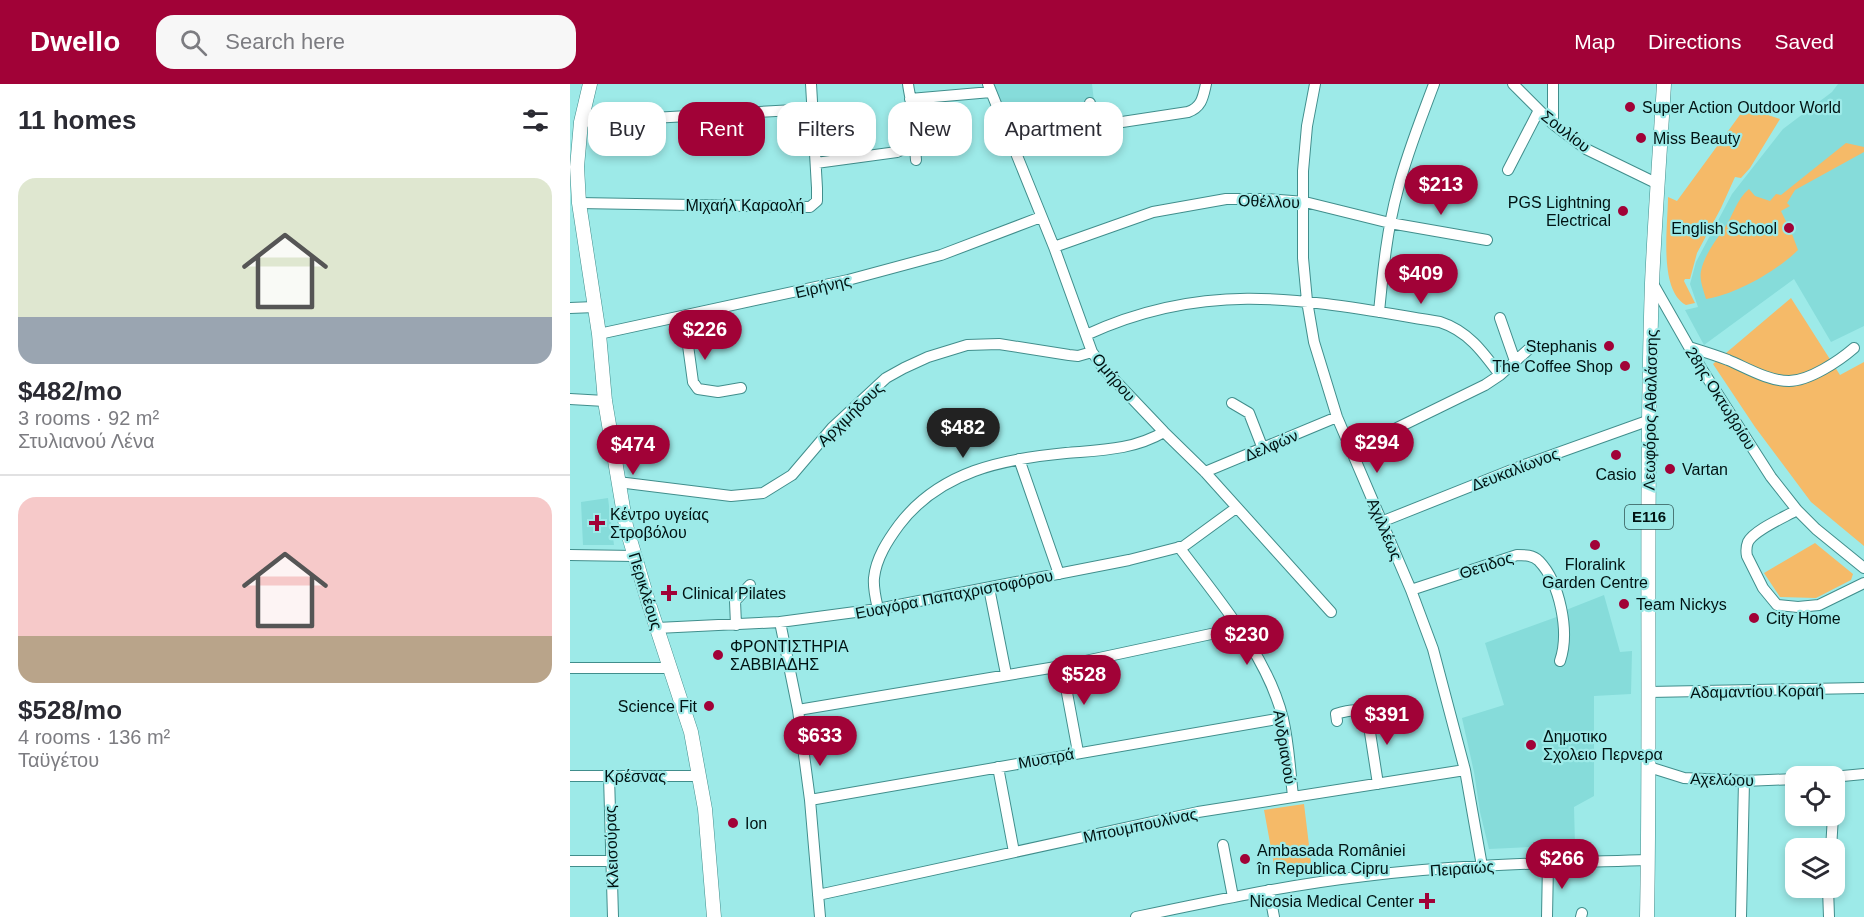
<!DOCTYPE html>
<html lang="en">
<head>
<meta charset="utf-8">
<style>
  body { margin:0; font-family:Helvetica,sans-serif; background:#f7f7f7; color:#2b2b33; height:100vh; display:flex; flex-direction:column; font-size:22px; white-space:nowrap }
  * { box-sizing:border-box; margin:0 }
  p { font-size:20px; color:#7c7c81 }
  .icon { flex:none; width:33px; height:33px; fill:none; stroke:currentColor; stroke-width:2; stroke-linecap:round; stroke-linejoin:round }
  .map { position:relative; flex:1; overflow:hidden }
  .panel { display:flex; flex-direction:column; background:#fff; width:570px }
  .panel>* { flex:none }
  .top-card { position:absolute; left:18px; top:18px; width:570px; height:54px; display:flex; gap:12px }
  .fabs { position:absolute; left:1215px; top:682px; display:grid; gap:12px }
  .fabs a { display:grid; place-items:center; width:60px; height:60px; border-radius:12px; background:#fff; box-shadow:0 3px 9px #0003; font-size:30px }
  .price { position:absolute; translate:-50% -51px; padding:0 14px; border-radius:21px; background:#a10237; color:#fff; font-size:20px; line-height:39px; filter:drop-shadow(0 2px 3px #0008) }
  .price::after { content:''; position:absolute; left:50%; top:36px; width:18px; height:14px; margin-left:-9px; background:inherit; clip-path:polygon(0 0,100% 0,50% 100%) }
  .price.selected { background:#222; color:#fff }
  ul { padding:0; list-style:none }
  li { display:grid; align-content:center; gap:12px; height:318px; padding:0 18px }
  li+li { border-top:2px solid #e1e1e2 }
  li span { display:grid; place-items:center; height:186px; border-radius:18px; color:#555 }
  li>.icon { margin-inline-start:auto }
  span .icon { width:108px; height:108px; fill:#fffc; stroke-width:1 }
  li b { font-size:26px }
  h2 { display:flex; justify-content:space-between; align-items:center; height:72px; padding:0 18px; font-size:26px }
  .chip { padding:0 21px; border-radius:18px; background:#fff; box-shadow:0 3px 9px #0003; font-size:21px; line-height:54px }
  .chip.selected { background:#a10237; color:#fff }
  header { display:flex; align-items:center; gap:36px; box-sizing:border-box; height:84px; padding:0 30px; background:#a10237; color:#fff }
  header strong { font-size:28px }
  nav { display:flex; gap:33px; margin-inline-start:auto; font-size:21px }
  .search { width:420px; height:54px; background:#f7f7f7; display:flex; align-items:center; gap:15px; box-sizing:border-box; padding:0 21px; border-radius:18px; color:#7c7c81; font-size:22px }
  main { display:flex; flex:1; min-height:0 }
  .map>svg:first-child { display:block }
  .built { fill:#86dcda }
  .green { fill:#f5ba68 }
  .lines { fill:none; stroke-linecap:round; stroke-linejoin:round }
  .minor-casing { stroke:#418e8c; stroke-width:12 }
  .major-casing { stroke:#418e8c; stroke-width:15 }
  .minor { stroke:#fff; stroke-width:10 }
  .major { stroke:#fff; stroke-width:14 }
  .poi-dot { fill:#a10237; stroke:#9deae8; stroke-width:2 }
  .labels { text-anchor:middle; stroke-width:4.5; stroke-linejoin:round; paint-order:stroke }
  .shield { fill:#9deae8; stroke:#2f5453; stroke-width:1.5 }
  .shield-label { font-size:15px; font-weight:bold; fill:#001313 }
  .poi-label { font-size:16px; fill:#001313; stroke:#9deae8; text-anchor:start }
  .street-label { font-size:16px; fill:#001313; stroke:#9deae8 }
</style>
</head>
<body>
<header>
<strong>Dwello</strong>
<div class="search"><svg class="icon" aria-label="search" viewBox="0 0 24 24"><circle cx="10" cy="10" r="6"/><path d="M15 15l6 6"/></svg>Search here</div>
<nav><a>Map</a><a>Directions</a><a>Saved</a></nav>
</header>
<main>
<section class="panel">
<h2>11 homes<svg class="icon" aria-label="filters" viewBox="0 0 24 24"><path d="M4 7h16M4 17h16"/><circle cx="9" cy="7" r="2"/><circle cx="15" cy="17" r="2"/></svg></h2>
<ul>
<li><span style="background:linear-gradient(#dfe7d0 75%,#9aa5b1 0)"><svg class="icon" aria-label="home" viewBox="0 0 24 24"><path d="M3 11l9-7 9 7M6 9v11h12V9"/></svg></span><div><b>$482/mo</b><p>3 rooms · 92 m²</p><p>Στυλιανού Λένα</p></div></li>
<li><span style="background:linear-gradient(#f6c9c9 75%,#b9a48a 0)"><svg class="icon" aria-label="home" viewBox="0 0 24 24"><path d="M3 11l9-7 9 7M6 9v11h12V9"/></svg></span><div><b>$528/mo</b><p>4 rooms · 136 m²</p><p>Ταϋγέτου</p></div></li>
</ul>
</section>
<div class="map">
<svg width="1294" height="833" viewBox="0 0 1294 833">
  <rect width="100%" height="100%" fill="#9deae8"/>
  <!-- built -->
  <path class="built" d="M424,0H522L526,34L453,43L438,33Z
    M1268,0H1294V242L1261,258L1224,195L1134,261L1115,226L1128,223L1120,200L1126,178L1162,110L1213,45L1262,8Z
    M38,414L44,461H13L11,418Z
    M1034,511L1050,568L1062,567L1061,610L1024,612V712L1004,723L1005,761L919,765L910,728L904,688L892,634L934,621L915,559L992,531L996,526Z"/>
  <!-- green -->
  <path class="green" d="M1186,27L1210,35L1180,84L1171,94L1165,93L1151,124L1127,169L1120,195H1115L1114,197L1125,219L1116,221C1088,206 1098,141 1098,113L1107,117L1172,28Z
    M1276,59L1294,63V68L1225,106L1217,119L1220,122L1211,127L1222,150L1228,166C1207,187 1165,211 1136,215C1134,207 1129,196 1131,187C1134,172 1145,157 1154,145C1163,132 1166,116 1179,105L1185,112L1200,117L1206,110L1211,111Z
    M1221,214L1270,291L1294,278V462L1241,418L1185,343L1143,280Z
    M1245,459L1283,490L1281,496L1246,514L1210,513L1194,489Z
    M734,720L742,786L712,791L705,786L694,726Z"/>
  <g class="lines">
    <defs>
      <path id="minor" d="M418,0L484,163L522,268L535,286L594,348L635,388L761,528
        M745,0L737,42L733,87V174L737,217L744,258L767,333L841,506L863,565L895,686L912,782
        M943,0L983,40L1016,65L1088,100
        M340,15L421,8
        M520,19L524,42
        M430,30L444,25
        M11,38L243,25
        M983,40V0
        M344,52L346,76
        M440,55L618,28C632,23 633,13 636,0
        M246,79L327,68C355,57 341,24 338,0
        M938,86L969,26
        M9,119L240,123L247,117V104L241,0
        M484,163L583,128L656,115H695L735,118L820,139L917,156
        M1082,198L1131,284L1201,393L1227,426L1246,445L1294,484
        M0,224L25,223
        M809,228C813,187 817,145 828,105C837,69 851,35 864,0
        M114,232L123,298L128,305L148,308L171,304
        M930,234L945,277
        M29,250L278,196L371,171L471,133
        M516,251C641,193 741,217 870,238C898,247 913,268 930,291
        M1119,263C1132,267 1145,271 1158,276C1177,284 1198,297 1219,297C1239,297 1269,277 1284,264
        M0,315L35,317
        M662,319L679,329L693,365
        M782,366L915,301L930,291L960,264
        M449,375L489,490
        M635,388L767,333
        M48,398L161,412L193,409L222,391L262,344L316,294L334,284L358,273L397,261L429,260L499,271L508,272L522,268
        M1227,426C1215,433 1184,446 1178,458C1176,463 1176,467 1177,472L1193,504L1207,521L1228,523L1249,521L1294,499
        M811,438L954,381L1080,336
        M609,463C647,514 698,572 713,635C719,660 720,687 723,712
        M0,471L64,472
        M419,504L436,590
        M841,506L947,471C955,471 963,471 969,477C990,499 1000,548 990,577
        M308,525C306,516 303,504 304,494C306,474 318,456 329,441C370,387 433,375 496,369C531,366 563,366 594,348
        M210,538L228,626L240,716L250,833
        M166,541L165,517L180,501
        M87,544L210,538L308,525L559,476L614,462L666,424
        M492,582L508,668
        M0,584H99
        M1079,608L1294,604
        M228,626L492,582L669,544
        M767,637L766,630C775,627 789,624 797,629L808,700
        M428,683L444,768
        M1079,683L1114,694L1174,697L1226,695
        M0,692H130
        M39,692L43,833
        M1262,693L1294,690
        M240,716L713,634
        M653,761L663,813
        M1261,765L1263,732
        M0,777H41
        M1258,804L1259,833
        M699,806L704,833
        M248,811L628,728L895,686
        M566,833C642,817 718,801 795,792C889,780 984,779 1078,776
        M977,833L978,779
        M1011,833L1012,829
        M1171,833L1174,697"/>
      <path id="major" d="M20,0L11,38L7,83L9,119L29,250L35,317L56,442L78,517L121,648L135,725L144,833
        M1077,833C1081,622 1075,410 1082,199C1085,133 1090,66 1094,0"/>
    </defs>
    <!-- minor casing -->
    <use href="#minor" class="minor-casing"/>
    <!-- major casing -->
    <use href="#major" class="major-casing"/>
    <!-- minor -->
    <use href="#minor" class="minor"/>
    <!-- major -->
    <use href="#major" class="major"/>
  </g>
  <!-- markers -->
  <g class="poi-dot">
    <circle cx="1060" cy="23" r="6"/>
    <circle cx="1071" cy="54" r="6"/>
    <circle cx="1053" cy="127" r="6"/>
    <circle cx="1219" cy="144" r="6"/>
    <circle cx="1039" cy="262" r="6"/>
    <circle cx="1055" cy="282" r="6"/>
    <circle cx="1046" cy="371" r="6"/>
    <circle cx="1100" cy="385" r="6"/>
    <path d="M24 430h6v6h6v6h-6v6h-6v-6h-6v-6h6z"/>
    <circle cx="1025" cy="461" r="6"/>
    <path d="M96 500h6v6h6v6h-6v6h-6v-6h-6v-6h6z"/>
    <circle cx="1054" cy="520" r="6"/>
    <circle cx="1184" cy="534" r="6"/>
    <circle cx="148" cy="571" r="6"/>
    <circle cx="139" cy="622" r="6"/>
    <circle cx="961" cy="661" r="6"/>
    <circle cx="163" cy="739" r="6"/>
    <circle cx="675" cy="775" r="6"/>
    <path d="M854 808h6v6h6v6h-6v6h-6v-6h-6v-6h6z"/>
  </g>
  <g class="labels">
    <!-- shield labels -->
    <rect class="shield" x="1055" y="421" width="48" height="24" rx="4.5"/>
    <g class="shield-label">
      <text x="1079" y="438">E116</text>
    </g>
    <!-- poi labels -->
    <g class="poi-label">
      <text x="1072" y="29">Super Action Outdoor World</text>
      <text x="1083" y="60">Miss Beauty</text>
      <text x="1041" y="124" text-anchor="end">PGS Lightning<tspan x="1041" dy="18">Electrical</tspan></text>
      <text x="1207" y="150" text-anchor="end">English School</text>
      <text x="1027" y="268" text-anchor="end">Stephanis</text>
      <text x="1043" y="288" text-anchor="end">The Coffee Shop</text>
      <text x="1112" y="391">Vartan</text>
      <text x="1046" y="396" text-anchor="middle">Casio</text>
      <text x="40" y="436">Κέντρο υγείας<tspan x="40" dy="18">Στροβόλου</tspan></text>
      <text x="1025" y="486" text-anchor="middle">Floralink<tspan x="1025" dy="18">Garden Centre</tspan></text>
      <text x="112" y="515">Clinical Pilates</text>
      <text x="1066" y="526">Team Nickys</text>
      <text x="1196" y="540">City Home</text>
      <text x="160" y="568">ΦΡΟΝΤΙΣΤΗΡΙΑ<tspan x="160" dy="18">ΣΑΒΒΙΑΔΗΣ</tspan></text>
      <text x="127" y="628" text-anchor="end">Science Fit</text>
      <text x="973" y="658">Δημοτικο<tspan x="973" dy="18">Σχολειο Περνερα</tspan></text>
      <text x="175" y="745">Ion</text>
      <text x="687" y="772">Ambasada României<tspan x="687" dy="18">în Republica Cipru</tspan></text>
      <text x="844" y="823" text-anchor="end">Nicosia Medical Center</text>
    </g>
    <!-- street labels -->
    <g class="street-label">
      <text transform="translate(996 47) rotate(38)" y="6">Σουλίου</text>
      <text transform="translate(699 117) rotate(2)" y="6">Οθέλλου</text>
      <text x="175" y="127">Μιχαήλ Καραολή</text>
      <text transform="translate(253 202) rotate(-13)" y="6">Ειρήνης</text>
      <text transform="translate(544 293) rotate(50)" y="6">Ομήρου</text>
      <text transform="translate(1151 314) rotate(58)" y="6">28ης Οκτωβρίου</text>
      <text transform="translate(1080 326) rotate(-89)" y="6">Λεωφόρος Αθαλάσσης</text>
      <text transform="translate(280 330) rotate(-44)" y="6">Αρχιμήδους</text>
      <text transform="translate(701 361) rotate(-23)" y="6">Δελφών</text>
      <text transform="translate(945 385) rotate(-21)" y="6">Δευκαλίωνος</text>
      <text transform="translate(815 445) rotate(67)" y="6">Αχιλλέως</text>
      <text transform="translate(916 481) rotate(-18)" y="6">Θετιδος</text>
      <text transform="translate(76 507) rotate(73)" y="6">Περικλέους</text>
      <text transform="translate(384 510) rotate(-11)" y="6">Ευαγόρα Παπαχριστοφόρου</text>
      <text transform="translate(1187 607) rotate(-1)" y="6">Αδαμαντίου Κοραή</text>
      <text transform="translate(715 663) rotate(81)" y="6">Ανδριανού</text>
      <text transform="translate(476 674) rotate(-10)" y="6">Μυστρά</text>
      <text x="65" y="698">Κρέσνας</text>
      <text transform="translate(1152 695) rotate(2)" y="6">Αχελώου</text>
      <text transform="translate(570 741) rotate(-12)" y="6">Μπουμπουλίνας</text>
      <text transform="translate(41 763) rotate(-92)" y="6">Κλεισούρας</text>
      <text transform="translate(892 784) rotate(-4)" y="6">Πειραιώς</text>
    </g>
  </g>
</svg>
<div class="fabs">
<a><svg class="icon" aria-label="locate" viewBox="0 0 24 24"><circle cx="12" cy="12" r="6"/><path d="M12 2v4M12 18v4M2 12h4M18 12h4"/></svg></a>
<a><svg class="icon" aria-label="layers" viewBox="0 0 24 24"><path d="M12 4l9 5-9 5-9-5zM3 14l9 5 9-5"/></svg></a>
</div>
<b class="price" style="left:871px;top:132px">$213</b>
<b class="price" style="left:851px;top:221px">$409</b>
<b class="price" style="left:135px;top:277px">$226</b>
<b class="price selected" style="left:393px;top:375px">$482</b>
<b class="price" style="left:807px;top:390px">$294</b>
<b class="price" style="left:63px;top:392px">$474</b>
<b class="price" style="left:677px;top:582px">$230</b>
<b class="price" style="left:514px;top:622px">$528</b>
<b class="price" style="left:817px;top:662px">$391</b>
<b class="price" style="left:250px;top:683px">$633</b>
<b class="price" style="left:992px;top:806px">$266</b>
<div class="top-card">
<a class="chip">Buy</a>
<a class="chip selected">Rent</a>
<a class="chip">Filters</a>
<a class="chip">New</a>
<a class="chip">Apartment</a>
</div>
</div>
</main>
</body>
</html>
